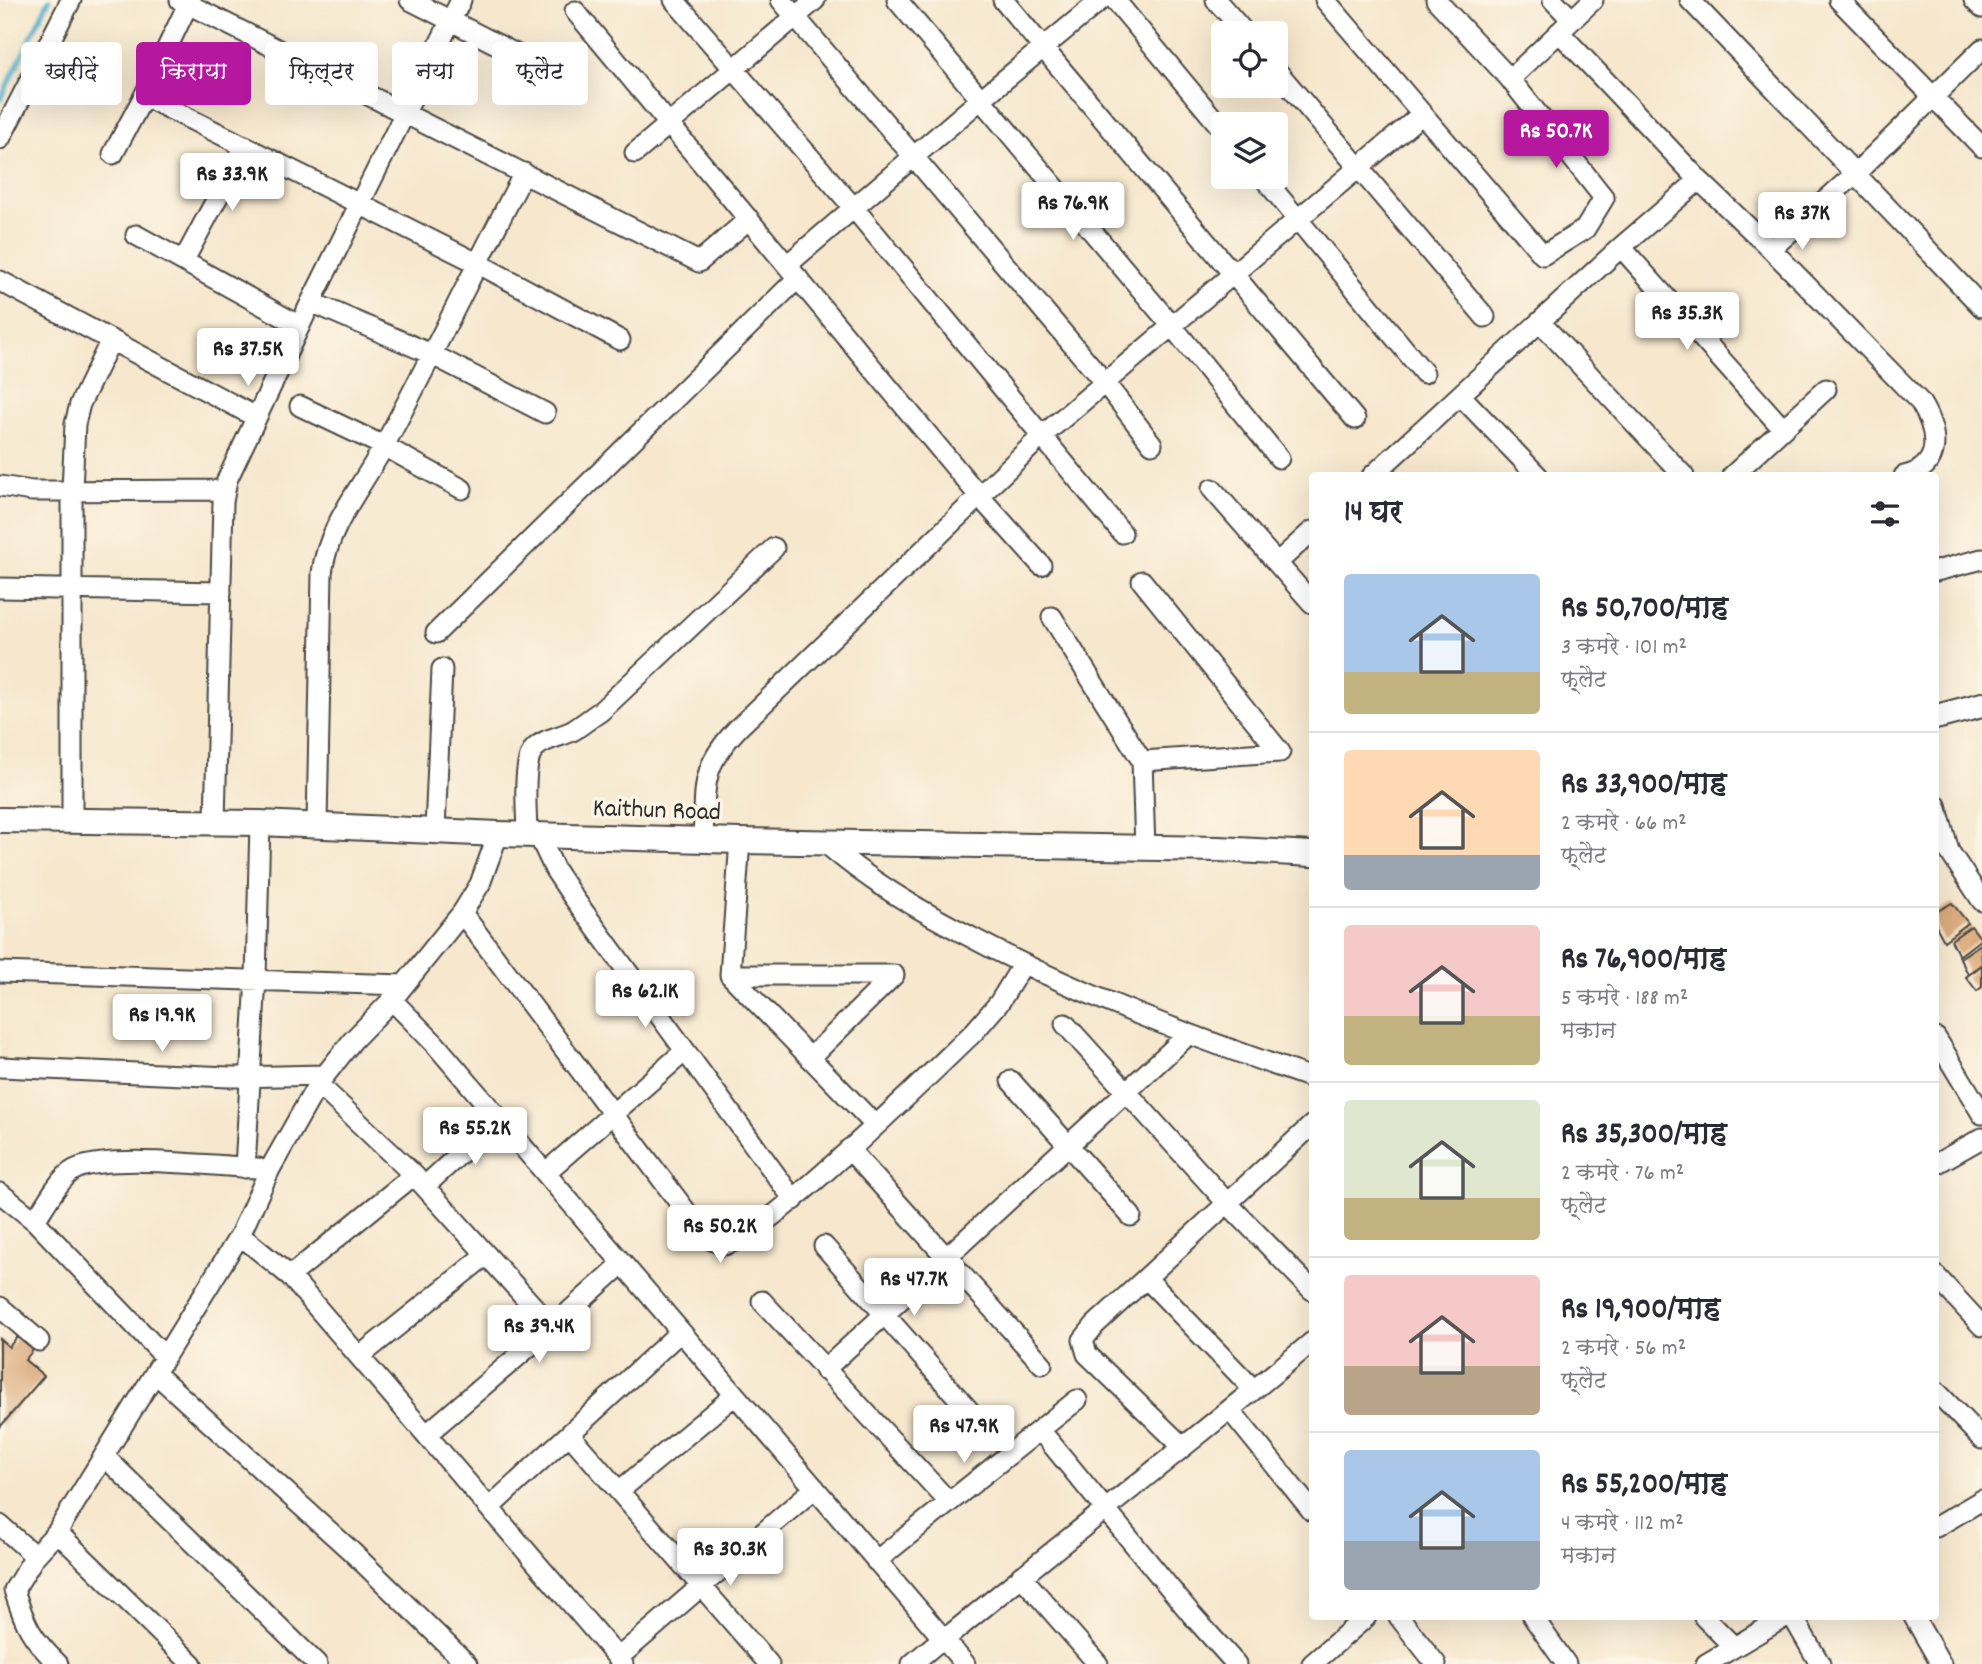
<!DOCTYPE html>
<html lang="hi">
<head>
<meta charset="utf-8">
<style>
  body { margin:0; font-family:Dekko,"Playpen Sans Deva",sans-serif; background:#f7f7f7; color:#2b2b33; height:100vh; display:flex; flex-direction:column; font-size:26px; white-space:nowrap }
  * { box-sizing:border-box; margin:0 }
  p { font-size:23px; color:#7c7c81 }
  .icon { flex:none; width:38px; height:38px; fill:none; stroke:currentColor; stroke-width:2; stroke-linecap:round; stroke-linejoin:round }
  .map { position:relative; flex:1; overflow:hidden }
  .sheet { position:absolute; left:1309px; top:472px; width:630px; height:1148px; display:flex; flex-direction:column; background:#fff; border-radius:7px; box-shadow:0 7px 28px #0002 }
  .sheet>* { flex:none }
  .guide { position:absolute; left:21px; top:42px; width:665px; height:63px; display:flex; gap:14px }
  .fabs { position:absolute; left:1211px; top:21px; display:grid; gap:14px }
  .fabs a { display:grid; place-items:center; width:77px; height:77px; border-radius:7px; background:#fff; box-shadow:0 7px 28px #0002; font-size:35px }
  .price { position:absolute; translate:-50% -60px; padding:0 16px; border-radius:7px; background:#fff; color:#222; font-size:23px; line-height:46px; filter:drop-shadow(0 2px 4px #0008) }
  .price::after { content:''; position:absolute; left:50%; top:42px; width:21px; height:16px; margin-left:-10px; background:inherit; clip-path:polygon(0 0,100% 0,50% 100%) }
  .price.current { background:#b5179e; color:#fff }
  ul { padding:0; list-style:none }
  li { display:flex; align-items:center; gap:21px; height:175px; padding:0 35px }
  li+li { border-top:2px solid #e1e1e2 }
  li span { display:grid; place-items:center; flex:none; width:196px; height:140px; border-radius:7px; color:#555 }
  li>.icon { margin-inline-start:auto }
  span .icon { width:84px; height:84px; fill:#fffc; stroke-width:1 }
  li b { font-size:30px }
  h2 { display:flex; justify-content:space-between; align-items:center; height:84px; padding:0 35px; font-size:30px }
  .chip { padding:0 24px; border-radius:7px; background:#fff; box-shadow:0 7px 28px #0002; font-size:24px; line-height:63px }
  .chip.current { background:#b5179e; color:#fff }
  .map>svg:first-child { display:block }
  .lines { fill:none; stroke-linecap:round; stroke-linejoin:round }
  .stream { stroke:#4dadcc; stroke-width:5 }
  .building { fill:#d7a170 }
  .minor-casing { stroke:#494743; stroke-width:23 }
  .tertiary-casing { stroke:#494743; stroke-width:28 }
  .minor { stroke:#fff; stroke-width:19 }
  .tertiary { stroke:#fff; stroke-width:24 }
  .labels { text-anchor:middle; stroke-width:7; stroke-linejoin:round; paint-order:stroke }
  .street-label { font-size:26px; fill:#2b2b2b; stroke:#fcf5e5 }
</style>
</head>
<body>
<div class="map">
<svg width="1982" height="1664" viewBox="0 0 1982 1664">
  <rect width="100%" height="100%" fill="#fcf5e5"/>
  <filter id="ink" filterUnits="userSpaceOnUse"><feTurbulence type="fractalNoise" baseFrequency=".0143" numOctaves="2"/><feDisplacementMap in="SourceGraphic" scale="14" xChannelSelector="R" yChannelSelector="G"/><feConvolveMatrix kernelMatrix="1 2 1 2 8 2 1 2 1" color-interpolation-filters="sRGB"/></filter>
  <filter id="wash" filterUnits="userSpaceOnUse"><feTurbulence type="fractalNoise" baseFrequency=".00686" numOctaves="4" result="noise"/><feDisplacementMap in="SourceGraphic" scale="28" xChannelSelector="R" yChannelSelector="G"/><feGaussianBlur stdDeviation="1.57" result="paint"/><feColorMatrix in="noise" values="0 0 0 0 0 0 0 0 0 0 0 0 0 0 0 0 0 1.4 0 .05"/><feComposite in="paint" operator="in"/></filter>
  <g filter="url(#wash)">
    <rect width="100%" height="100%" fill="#f6e7cd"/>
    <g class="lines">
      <!-- stream -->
      <path class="stream" d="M0,100L49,0"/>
    </g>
    <g id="blocks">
      <!-- building -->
      <path class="building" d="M1952,903L1968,923L1944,941L1936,926V912Z
        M1971,926L1981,939L1959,956L1951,940Z
        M1981,944L1982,964L1968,974L1960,958Z
        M1982,965V987L1977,991L1966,977Z
        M17,1337L33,1350L25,1360L44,1376L0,1427V1339L9,1347Z"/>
    </g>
  </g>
  <g filter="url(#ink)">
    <use href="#blocks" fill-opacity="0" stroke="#494743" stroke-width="2"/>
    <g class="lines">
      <defs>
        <path id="minor" d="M180,0L699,262L749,219
          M410,0L569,81
          M674,0L853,207L1122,533
          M781,0L1105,383L1152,444
          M897,0L1172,326L1279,458
          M1003,0L1355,419
          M1115,0L1223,130
          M1216,0L1245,33
          M1325,0L1543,255L1585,229L1604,198L1510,79
          M1436,0L1510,79L1593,0
          M1553,0L1572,20
          M1690,0L1982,307
          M1839,0L1982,147
          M1974,0L1982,8
          M575,11L979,496L1041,565
          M1559,32L1699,180L1771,249L1920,402C1938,431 1944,467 1904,476
          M1276,70L1485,317
          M144,96L477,263L620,340
          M0,139L71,0
          M635,153L815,0
          M113,154L144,96L190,0
          M1263,177L1424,373
          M136,235L300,326
          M1621,247L1783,429
          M1771,249L1856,173L1982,49
          M184,260L245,146
          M787,265L980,100L1101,0
          M0,281L256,417
          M311,302L431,354L545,413
          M1540,322L1684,476
          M1460,395L1538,476
          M300,406L384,446L462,489
          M1372,476L1621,247L1699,180
          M1732,476L1826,389
          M0,486L32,491L224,490
          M1212,489L1312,603
          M1277,563L1312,531
          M1936,571L1982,559
          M0,588L221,592
          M1052,617L1142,761L1145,848
          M436,633L798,278
          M1142,761L1280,752L1142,581
          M1936,805L1949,851L1982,901
          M72,821V491L75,424L80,404L111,340
          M215,822L223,502L227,480L311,302L461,0
          M317,824L322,573C328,525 363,486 385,444C433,355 477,263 524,173
          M435,830L442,669
          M527,834C527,814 521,762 535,748C545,738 562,737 574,730C583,724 592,717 601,711L774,548
          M538,834L555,870L573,897L794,1200
          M703,839C706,786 699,769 738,728L1043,435L1422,114
          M740,841L730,975L875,1125
          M823,841C869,881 912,906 965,934C1076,994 1193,1037 1312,1078
          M462,913L697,1226L708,1238L723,1245C761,1242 936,1068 974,1032L999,1003L1023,964
          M0,972L404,985
          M730,975H894L810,1058
          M392,1000L435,1044L965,1664
          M1065,1024L1228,1204L1312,1290
          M1936,1038L1982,1114
          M0,1067L229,1077L324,1075
          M1011,1081L1131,1216
          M849,1149L1042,1364
          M1936,1164L1982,1138
          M245,1168L256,978L260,823
          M545,1173L685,1051
          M414,1175L552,1327
          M425,1186L498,1119
          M0,1193L35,1221L164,1356
          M35,1221C44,1207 59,1178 74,1170C106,1153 217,1166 258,1168
          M240,1235L290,1276L623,1664
          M824,1246L974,1416
          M290,1276L414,1175L318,1084
          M1936,1276L1982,1326
          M1147,1279L1254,1390
          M762,1301L949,1502
          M0,1307L39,1341
          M360,1356L486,1255
          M824,1370L1188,1035
          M155,1373L351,1551L467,1664
          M1936,1391L1982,1439
          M1230,1410L1312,1511
          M1040,1430L1192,1615L1236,1664
          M427,1434L552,1327L623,1263
          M570,1435L769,1664
          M1183,1447L1087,1354L1083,1340L1095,1325L1312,1125
          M104,1456L317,1664
          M619,1491L735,1395
          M489,1508L680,1332
          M0,1525L35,1556
          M1936,1527L1982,1500
          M57,1532L192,1664
          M876,1561L1077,1400
          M1021,1576L1098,1664
          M1399,1617L1436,1664
          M1533,1617L1566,1664
          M1704,1617L1734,1647
          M1793,1617L1820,1664
          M1914,1617L1941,1664
          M944,1640C1066,1539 1191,1443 1312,1342
          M618,1658L815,1488
          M58,1664C31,1638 25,1625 14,1590L35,1556L57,1532L240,1235L270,1169L318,1084L353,1040L392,1000L462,913L480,884L498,834
          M912,1664L944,1637
          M1312,1664L1366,1617
          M1706,1664L1785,1617"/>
        <path id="tertiary" d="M1936,717L1982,705
          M0,820L260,823L498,834L740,841L1219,849L1312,854"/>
      </defs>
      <!-- minor casing -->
      <use href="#minor" class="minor-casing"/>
      <!-- tertiary casing -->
      <use href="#tertiary" class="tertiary-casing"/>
      <!-- minor -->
      <use href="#minor" class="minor"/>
      <!-- tertiary -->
      <use href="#tertiary" class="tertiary"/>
    </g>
  </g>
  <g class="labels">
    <!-- street labels -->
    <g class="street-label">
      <text transform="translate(657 808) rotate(2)" y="9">Kaithun Road</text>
    </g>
  </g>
</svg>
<div class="fabs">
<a><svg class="icon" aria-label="locate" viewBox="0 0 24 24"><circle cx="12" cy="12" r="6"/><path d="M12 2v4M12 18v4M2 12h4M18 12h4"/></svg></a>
<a><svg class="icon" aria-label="layers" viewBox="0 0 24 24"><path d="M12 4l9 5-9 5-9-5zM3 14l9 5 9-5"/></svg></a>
</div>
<b class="price current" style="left:1556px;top:170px">Rs 50.7K</b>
<b class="price" style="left:232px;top:213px">Rs 33.9K</b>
<b class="price" style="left:1073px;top:242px">Rs 76.9K</b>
<b class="price" style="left:1802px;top:252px">Rs 37K</b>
<b class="price" style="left:1687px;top:352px">Rs 35.3K</b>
<b class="price" style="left:248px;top:388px">Rs 37.5K</b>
<b class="price" style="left:645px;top:1030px">Rs 62.1K</b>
<b class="price" style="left:162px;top:1054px">Rs 19.9K</b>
<b class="price" style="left:475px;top:1167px">Rs 55.2K</b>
<b class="price" style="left:720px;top:1265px">Rs 50.2K</b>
<b class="price" style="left:914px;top:1318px">Rs 47.7K</b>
<b class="price" style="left:539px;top:1365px">Rs 39.4K</b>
<b class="price" style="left:964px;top:1465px">Rs 47.9K</b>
<b class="price" style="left:730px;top:1588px">Rs 30.3K</b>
<div class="guide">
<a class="chip">खरीदें</a>
<a class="chip current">किराया</a>
<a class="chip">फ़िल्टर</a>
<a class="chip">नया</a>
<a class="chip">फ़्लैट</a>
</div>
<section class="sheet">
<h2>14 घर<svg class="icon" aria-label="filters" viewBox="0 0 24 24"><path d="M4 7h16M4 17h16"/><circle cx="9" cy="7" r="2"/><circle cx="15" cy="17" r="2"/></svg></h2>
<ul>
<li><span style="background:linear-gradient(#a9c7e8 70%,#c2b280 0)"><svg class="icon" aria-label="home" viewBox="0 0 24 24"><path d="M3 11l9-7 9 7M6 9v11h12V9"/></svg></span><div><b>Rs 50,700/माह</b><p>3 कमरे · 101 m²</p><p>फ़्लैट</p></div></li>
<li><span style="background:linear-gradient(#ffd9b3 75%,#9aa5b1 0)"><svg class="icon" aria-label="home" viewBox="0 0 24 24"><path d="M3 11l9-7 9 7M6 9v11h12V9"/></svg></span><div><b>Rs 33,900/माह</b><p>2 कमरे · 66 m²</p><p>फ़्लैट</p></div></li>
<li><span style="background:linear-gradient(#f6c9c9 65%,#c2b280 0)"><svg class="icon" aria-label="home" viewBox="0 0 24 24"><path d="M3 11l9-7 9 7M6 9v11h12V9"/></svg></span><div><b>Rs 76,900/माह</b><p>5 कमरे · 188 m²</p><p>मकान</p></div></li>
<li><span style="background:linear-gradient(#dfe7d0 70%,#c2b280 0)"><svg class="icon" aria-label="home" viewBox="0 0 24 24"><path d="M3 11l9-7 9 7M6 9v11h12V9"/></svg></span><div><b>Rs 35,300/माह</b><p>2 कमरे · 76 m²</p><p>फ़्लैट</p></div></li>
<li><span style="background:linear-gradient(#f6c9c9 65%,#b9a48a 0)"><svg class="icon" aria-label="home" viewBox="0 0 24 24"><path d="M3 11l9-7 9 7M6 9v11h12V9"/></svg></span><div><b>Rs 19,900/माह</b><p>2 कमरे · 56 m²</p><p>फ़्लैट</p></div></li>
<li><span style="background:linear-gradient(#a9c7e8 65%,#9aa5b1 0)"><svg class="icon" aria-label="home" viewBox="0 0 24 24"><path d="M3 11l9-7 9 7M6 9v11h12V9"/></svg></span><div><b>Rs 55,200/माह</b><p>4 कमरे · 112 m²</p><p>मकान</p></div></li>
</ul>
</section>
</div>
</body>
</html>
